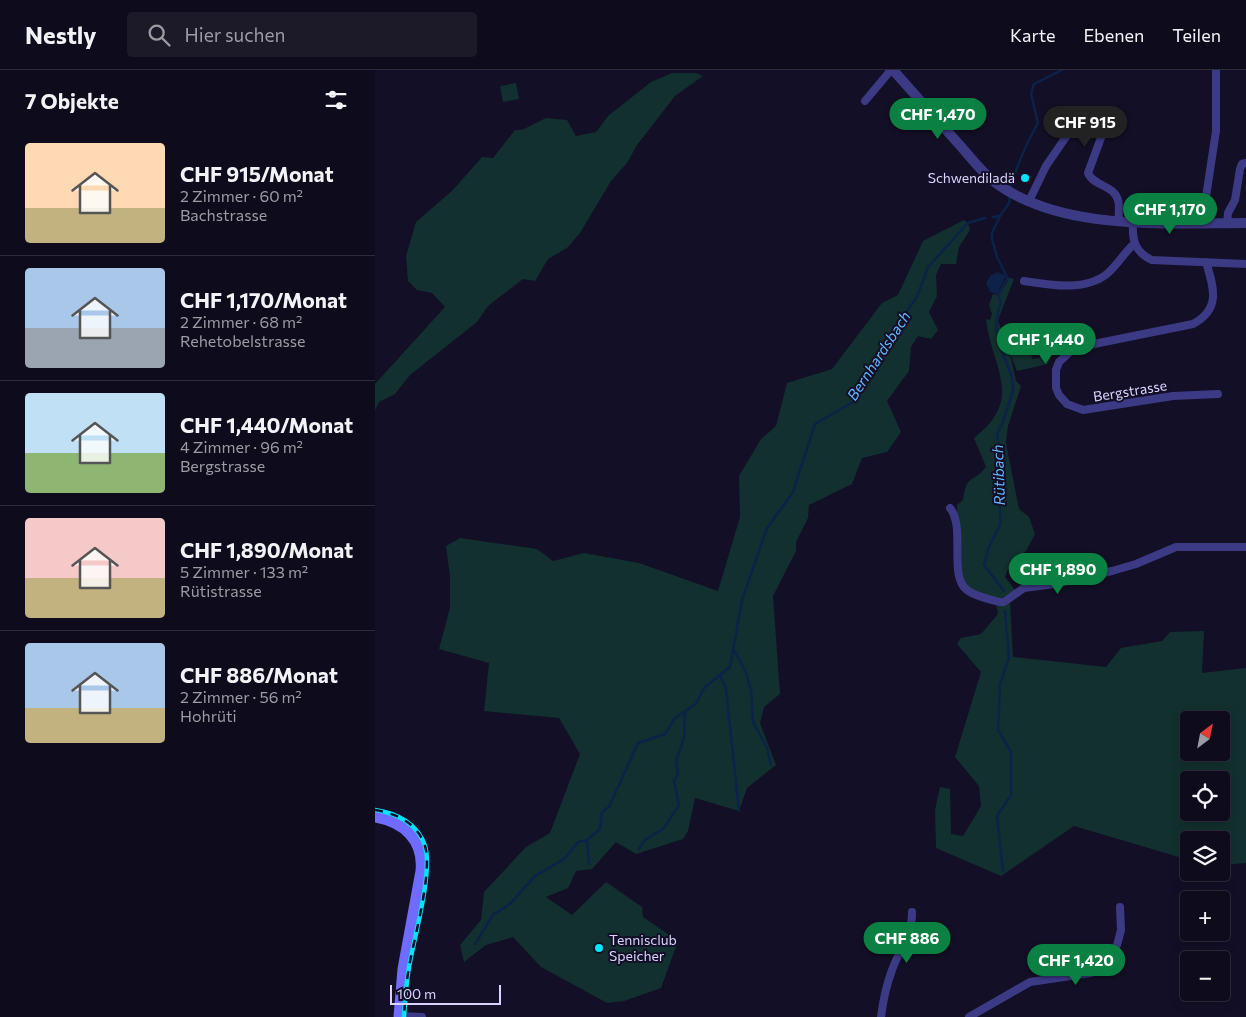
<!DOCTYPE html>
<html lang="de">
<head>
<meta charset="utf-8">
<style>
  body { margin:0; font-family:Commissioner,sans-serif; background:#1c1929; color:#f1f3f6; height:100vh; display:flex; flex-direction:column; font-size:19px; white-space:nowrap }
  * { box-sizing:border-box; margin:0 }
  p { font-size:16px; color:#9b9ba3 }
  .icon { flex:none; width:28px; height:28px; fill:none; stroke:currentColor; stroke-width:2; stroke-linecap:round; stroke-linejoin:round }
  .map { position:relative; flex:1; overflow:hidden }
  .panel { display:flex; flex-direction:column; background:#0e0b1c; width:375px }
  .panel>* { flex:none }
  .needle { width:32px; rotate:32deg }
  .tools { position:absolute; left:805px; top:641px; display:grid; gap:10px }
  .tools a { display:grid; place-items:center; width:50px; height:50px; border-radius:5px; background:#0e0b1c; box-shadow:0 2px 12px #0003,0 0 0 1px #2e2b3b; font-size:25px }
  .scale { position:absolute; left:15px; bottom:12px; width:111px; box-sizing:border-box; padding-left:5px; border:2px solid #d9d4ff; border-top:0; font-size:14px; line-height:18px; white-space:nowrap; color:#d9d4ff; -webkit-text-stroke:4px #130f26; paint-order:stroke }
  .price { position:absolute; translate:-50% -42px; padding:0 11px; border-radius:18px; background:#0b8043; color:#fff; font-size:16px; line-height:32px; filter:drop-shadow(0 1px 2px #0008) }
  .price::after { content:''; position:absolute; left:50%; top:30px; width:15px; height:11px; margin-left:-8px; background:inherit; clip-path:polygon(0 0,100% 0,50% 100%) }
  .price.current { background:#222; color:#fff }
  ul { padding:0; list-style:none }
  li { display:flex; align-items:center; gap:15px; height:125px; padding:0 25px }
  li+li { border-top:1px solid #2e2b3b }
  li span { display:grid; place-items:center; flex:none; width:140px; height:100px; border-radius:5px; color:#555 }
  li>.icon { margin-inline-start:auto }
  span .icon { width:60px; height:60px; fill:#fffc; stroke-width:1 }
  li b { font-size:21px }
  h2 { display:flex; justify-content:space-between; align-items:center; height:60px; padding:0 25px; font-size:21px }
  header { display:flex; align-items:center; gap:30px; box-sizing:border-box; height:70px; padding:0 25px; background:#0e0b1c; border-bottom:1px solid #2e2b3b }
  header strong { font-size:24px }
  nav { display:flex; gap:28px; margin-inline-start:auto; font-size:18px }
  .search { width:350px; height:45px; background:#1c1929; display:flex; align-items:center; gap:12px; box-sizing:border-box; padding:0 18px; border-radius:5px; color:#9b9ba3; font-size:19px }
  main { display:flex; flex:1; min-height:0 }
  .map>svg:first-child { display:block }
  .green { fill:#12302f; fill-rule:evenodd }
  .water { fill:#0c2248 }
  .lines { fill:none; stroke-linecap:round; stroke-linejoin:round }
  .stream { stroke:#0c2248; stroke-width:2.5 }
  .minor { stroke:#3d3a85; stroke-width:8 }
  .tertiary { stroke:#3d3a85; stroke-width:10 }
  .secondary { stroke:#6f6bff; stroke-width:11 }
  .rail-casing { stroke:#00e5ff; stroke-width:4.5 }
  .rail { stroke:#130f26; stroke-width:2.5; stroke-dasharray:8; stroke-linecap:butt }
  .poi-dot { fill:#00e5ff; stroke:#130f26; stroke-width:2 }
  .labels { text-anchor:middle; stroke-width:4; stroke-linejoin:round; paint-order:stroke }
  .poi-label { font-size:14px; fill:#d9d4ff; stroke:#130f26; text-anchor:end }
  .street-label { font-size:14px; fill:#d9d4ff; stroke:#130f26 }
  .water-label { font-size:15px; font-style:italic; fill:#62b6ff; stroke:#130f26 }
</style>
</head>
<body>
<header>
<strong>Nestly</strong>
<div class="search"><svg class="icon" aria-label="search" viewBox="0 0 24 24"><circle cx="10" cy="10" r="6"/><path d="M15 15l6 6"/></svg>Hier suchen</div>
<nav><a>Karte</a><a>Ebenen</a><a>Teilen</a></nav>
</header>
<main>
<section class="panel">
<h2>7 Objekte<svg class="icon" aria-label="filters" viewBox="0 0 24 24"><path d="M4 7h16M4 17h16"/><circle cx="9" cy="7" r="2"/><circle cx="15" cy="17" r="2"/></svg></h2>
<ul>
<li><span style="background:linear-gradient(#ffd9b3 65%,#c2b280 0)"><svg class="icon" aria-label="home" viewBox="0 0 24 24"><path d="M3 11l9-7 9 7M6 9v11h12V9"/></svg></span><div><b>CHF 915/Monat</b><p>2 Zimmer · 60 m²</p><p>Bachstrasse</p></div></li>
<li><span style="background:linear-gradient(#a9c7e8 60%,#9aa5b1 0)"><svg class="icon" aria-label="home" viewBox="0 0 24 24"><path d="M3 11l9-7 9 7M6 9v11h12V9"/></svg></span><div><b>CHF 1,170/Monat</b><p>2 Zimmer · 68 m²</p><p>Rehetobelstrasse</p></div></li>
<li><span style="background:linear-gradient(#bfe0f5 60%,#8fb573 0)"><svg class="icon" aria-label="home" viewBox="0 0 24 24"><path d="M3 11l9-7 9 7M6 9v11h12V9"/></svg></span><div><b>CHF 1,440/Monat</b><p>4 Zimmer · 96 m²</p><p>Bergstrasse</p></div></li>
<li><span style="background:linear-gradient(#f6c9c9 60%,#c2b280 0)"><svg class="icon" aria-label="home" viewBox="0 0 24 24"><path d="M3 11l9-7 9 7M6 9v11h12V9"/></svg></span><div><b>CHF 1,890/Monat</b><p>5 Zimmer · 133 m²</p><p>Rütistrasse</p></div></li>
<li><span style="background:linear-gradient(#a9c7e8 65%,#c2b280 0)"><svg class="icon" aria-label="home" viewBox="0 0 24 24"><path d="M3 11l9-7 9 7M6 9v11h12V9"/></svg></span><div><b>CHF 886/Monat</b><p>2 Zimmer · 56 m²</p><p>Hohrüti</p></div></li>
</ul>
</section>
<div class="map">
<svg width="871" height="947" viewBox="0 0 871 947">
  <rect width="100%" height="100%" fill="#130f26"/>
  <!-- green -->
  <path class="green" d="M297,3H321L328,6L300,26L262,75L252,93L236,111L205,163L192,178L173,189L160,211L148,209L113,236L102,252L35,305L20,324L4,332L0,340V314L70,237L57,223L42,220L33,211L31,186L41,152L78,120L107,87L118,88L140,60H147L171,48L192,50L201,66L221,62L233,46L276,12Z
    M141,13L144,29L128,32L125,16Z
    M589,150L593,153L595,160L584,177L581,194H566L561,205L562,226L554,242L563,260L556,269L543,266L536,277L534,301L512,331L526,362L512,382L487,388L477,414L434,435L433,448L421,472V481L398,526L405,624L389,637L385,653L401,695L372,718L364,741L320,728L313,761L308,769L261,784L241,772L217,799L201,801L193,818L171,827L197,845L231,812L267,837L268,847L303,871L286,918L249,931L232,933L166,897L138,867L111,875L89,892L85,875L106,850L109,822L151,777L175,763L205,684L184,648L109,641L114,593L64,579L75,538V506L71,476L85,468L162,479L178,491L209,483L264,493L343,521L365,447L364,406L386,369L401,356L412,313L457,299L507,233L523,225L548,171Z
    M632,207L639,209L623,250L627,262L648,258L653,263L657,289L676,286L673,294L642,301L637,288L628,278L636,288L641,311L646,316L633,356L631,373L644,439L654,447L660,464L651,481L633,499L630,507L640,520C629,529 625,530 612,526C605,524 595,522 591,516C581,502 583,461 582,443V435L588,430C592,402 598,414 611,397L599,368C650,328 617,299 611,249L615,250L617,244L614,235L618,224L622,225Z
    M635,532L638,587L731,597L746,578L787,571L795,562L829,561L827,603L871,598V793L846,795V770H814V790L699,756L626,806L561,778L560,740L565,717L575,719L576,764L588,766L606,736L604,716L580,687L606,602L582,574L586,568L606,564L623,544L621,534ZM814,650H846V682H814ZM814,710H846V742H814Z"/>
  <!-- water -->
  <path class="water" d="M622,202L631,206L622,224L615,222L611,213L615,206Z"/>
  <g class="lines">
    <!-- stream -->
    <path class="stream" d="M635,119C642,95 651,74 663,53L656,24L659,14L687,0
      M625,146L617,163V169L622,187L633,209L623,225L626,232L623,242L621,258L627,281L637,307L638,321L628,352L622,364L626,389L623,419L626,453L613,479L609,495L629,521
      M618,147L625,146L634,133L635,124
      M359,580L371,602L376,621L378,652L392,678L396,695
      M345,605L351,619L364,741
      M212,770L214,794
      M264,779L270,770L289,758L304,735L299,711L303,704L301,691L309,668L310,643
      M628,801L622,746L636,725V682L623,660L625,615L634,587L630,541
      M100,874L118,845L136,833L160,806L189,789L203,772L212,770L225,759L227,742L234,737L263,673L290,664L300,648L321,634L329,618L355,597L367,530L392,458L418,422L440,354L478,332L520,257L542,227L553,197L593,153L610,148"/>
    <!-- minor -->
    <path class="minor" d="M490,31L516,0
      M654,131L671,96L695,61H723L727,65L713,103C718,116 739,115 743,130C745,136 743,144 744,151
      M758,152C757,169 759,182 777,190L871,194
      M827,153L841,61V0
      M852,153L853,143L860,130L865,99L867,94L871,93
      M831,192C839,218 846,239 818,254L699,278L684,292L681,300V318L684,325L692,334L708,340L798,326L843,324
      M649,211C674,215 711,222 733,203C743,194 749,183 759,174
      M575,438C591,458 573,506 592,520C601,527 614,529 625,532H629L649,518L679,514L737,501L761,494L801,477H871
      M24,946L47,947
      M506,947C508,931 511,916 517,900C525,877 537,869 537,842
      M594,947L655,912L716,903L731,894L742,875L746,860L745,837"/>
    <!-- tertiary -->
    <path class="tertiary" d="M518,0C539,24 560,47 581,71C593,84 604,99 617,110C683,162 792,153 871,153"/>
    <!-- secondary -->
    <path class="secondary" d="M0,747C29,752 49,770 46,801L28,899L24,947"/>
    <defs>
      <path id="rail" d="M0,740C22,743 43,754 50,776C58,802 39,868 34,897C31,914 30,930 29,947"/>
    </defs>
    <!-- rail casing -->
    <use href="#rail" class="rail-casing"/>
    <!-- rail -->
    <use href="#rail" class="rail"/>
  </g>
  <!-- markers -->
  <g class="poi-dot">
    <circle cx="650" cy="108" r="5"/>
    <circle cx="224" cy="878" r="5"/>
  </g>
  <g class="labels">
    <!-- poi labels -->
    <g class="poi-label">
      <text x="640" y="113">Schwendiladä</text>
      <text x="234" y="875" text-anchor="start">Tennisclub<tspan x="234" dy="16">Speicher</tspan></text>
    </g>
    <!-- street labels -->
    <g class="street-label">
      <text transform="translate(755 321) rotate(-9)" y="5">Bergstrasse</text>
    </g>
    <!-- water labels -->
    <g class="water-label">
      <text transform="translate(504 286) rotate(-57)" y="5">Bernhardsbach</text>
      <text transform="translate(624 405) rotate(-92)" y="5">Rütibach</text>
    </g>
  </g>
</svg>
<div class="tools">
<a><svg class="needle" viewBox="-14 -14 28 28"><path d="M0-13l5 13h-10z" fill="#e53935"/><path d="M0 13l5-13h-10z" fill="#9b9ba3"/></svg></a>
<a><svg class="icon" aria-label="locate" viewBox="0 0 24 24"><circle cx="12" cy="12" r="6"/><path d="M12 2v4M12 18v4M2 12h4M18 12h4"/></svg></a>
<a><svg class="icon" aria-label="layers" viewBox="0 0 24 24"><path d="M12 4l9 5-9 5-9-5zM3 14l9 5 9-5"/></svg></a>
<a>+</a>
<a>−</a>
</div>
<div class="scale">100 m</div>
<b class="price" style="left:563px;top:70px">CHF 1,470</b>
<b class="price current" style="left:710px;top:78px">CHF 915</b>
<b class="price" style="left:795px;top:165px">CHF 1,170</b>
<b class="price" style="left:671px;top:295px">CHF 1,440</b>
<b class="price" style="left:683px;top:525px">CHF 1,890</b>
<b class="price" style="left:532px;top:894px">CHF 886</b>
<b class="price" style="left:701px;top:916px">CHF 1,420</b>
</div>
</main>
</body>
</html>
